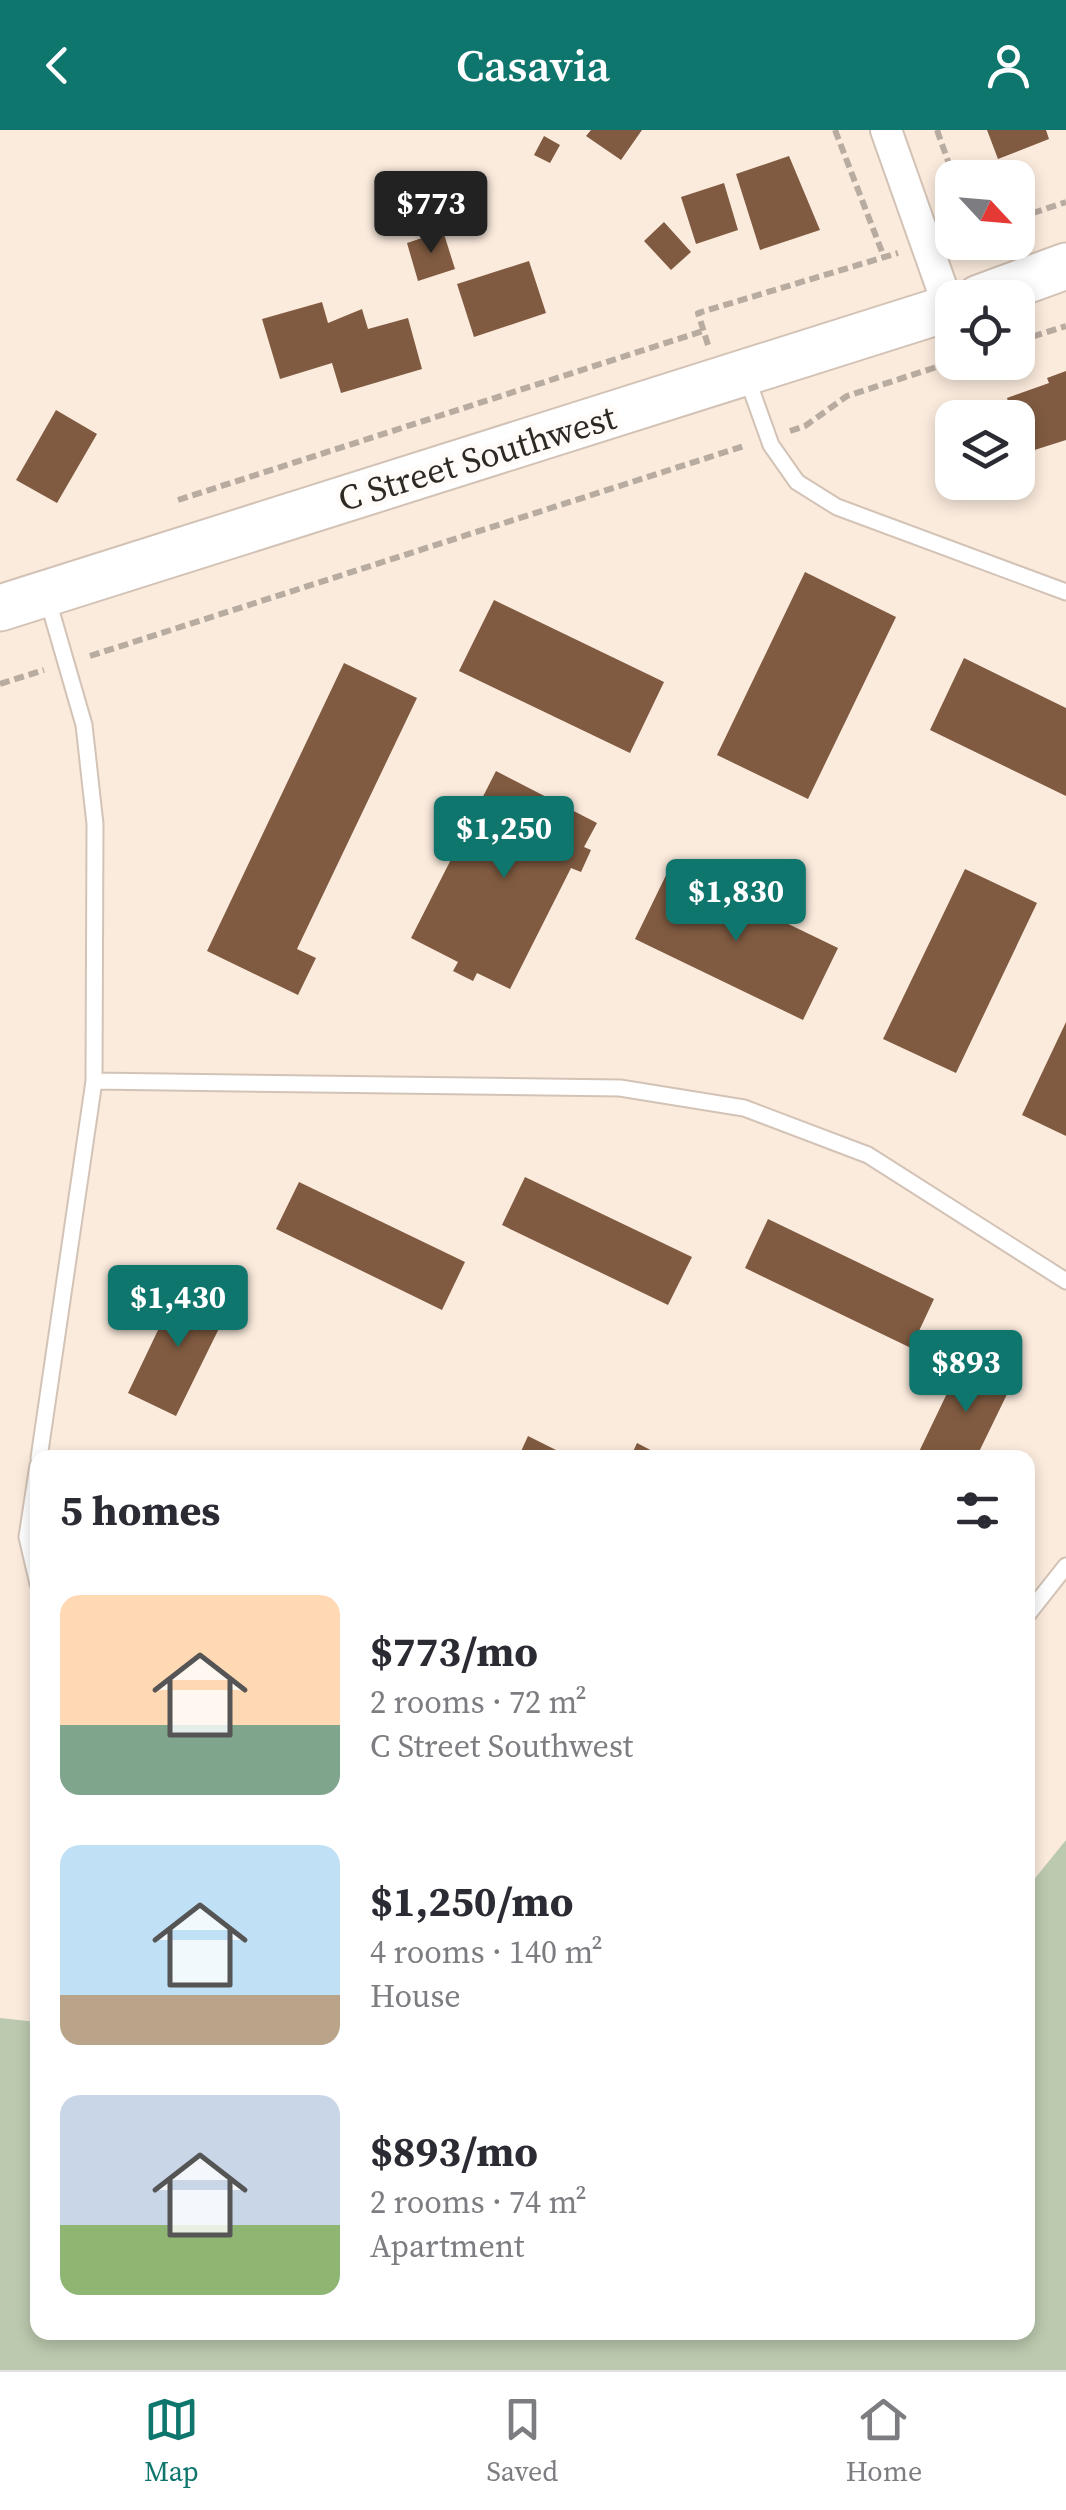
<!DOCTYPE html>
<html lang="en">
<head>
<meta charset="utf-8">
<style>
  body { margin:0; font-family:"Source Serif 4",serif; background:#f2f2f3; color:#2b2b33; height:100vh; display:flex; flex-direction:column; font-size:38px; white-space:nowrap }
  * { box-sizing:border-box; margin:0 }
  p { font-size:32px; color:#7c7c81 }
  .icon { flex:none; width:55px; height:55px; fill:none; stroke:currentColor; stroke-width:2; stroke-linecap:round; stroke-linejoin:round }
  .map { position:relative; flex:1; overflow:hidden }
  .drawer { position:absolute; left:30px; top:1320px; width:1005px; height:890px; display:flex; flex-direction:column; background:#fff; border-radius:20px; box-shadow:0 5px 15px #0003 }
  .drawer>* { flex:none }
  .needle { width:65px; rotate:116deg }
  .tools { position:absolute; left:935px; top:30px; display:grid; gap:20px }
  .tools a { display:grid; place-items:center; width:100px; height:100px; border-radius:20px; background:#fff; box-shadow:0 5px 15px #0003; font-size:50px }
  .price { position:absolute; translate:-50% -85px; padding:0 22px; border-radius:10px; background:#0f766e; color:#fff; font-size:32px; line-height:65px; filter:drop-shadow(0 2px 5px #0008) }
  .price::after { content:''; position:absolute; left:50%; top:60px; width:30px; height:22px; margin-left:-15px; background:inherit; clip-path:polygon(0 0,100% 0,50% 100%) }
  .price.current { background:#222; color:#fff }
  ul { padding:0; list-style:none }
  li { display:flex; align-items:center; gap:30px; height:250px; padding:0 30px }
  li span { display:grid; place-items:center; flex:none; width:280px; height:200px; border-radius:20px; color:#555 }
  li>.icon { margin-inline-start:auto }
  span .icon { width:120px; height:120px; fill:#fffc; stroke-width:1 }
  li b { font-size:42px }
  h2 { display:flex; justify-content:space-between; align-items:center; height:120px; padding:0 30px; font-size:42px }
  header { display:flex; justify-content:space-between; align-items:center; height:130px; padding:0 30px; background:#0f766e; color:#fff; font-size:45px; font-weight:600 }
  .menu { display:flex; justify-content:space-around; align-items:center; height:140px; border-top:2px solid #e1e1e2; background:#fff; font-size:28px; color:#7c7c81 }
  .menu a { display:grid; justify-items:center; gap:5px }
  .menu .current { color:#0f766e }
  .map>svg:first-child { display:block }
  .green { fill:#bbc9ae }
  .building { fill:#805b41 }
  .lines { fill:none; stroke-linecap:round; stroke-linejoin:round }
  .lane-casing { stroke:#d3c3b6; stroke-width:19 }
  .street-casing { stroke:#d3c3b6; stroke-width:34 }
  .secondary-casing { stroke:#d3c3b6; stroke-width:49 }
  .path { stroke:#b8aba0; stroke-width:6; stroke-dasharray:10 5; stroke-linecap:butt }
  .lane { stroke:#fff; stroke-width:15 }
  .street { stroke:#fff; stroke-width:30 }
  .secondary { stroke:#fff; stroke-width:45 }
  .labels { text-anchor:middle; stroke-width:10; stroke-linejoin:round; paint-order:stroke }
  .street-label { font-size:35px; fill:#2f2924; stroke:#fefbf8 }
</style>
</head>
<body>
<header><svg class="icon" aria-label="back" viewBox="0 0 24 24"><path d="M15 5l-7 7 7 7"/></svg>Casavia<svg class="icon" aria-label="person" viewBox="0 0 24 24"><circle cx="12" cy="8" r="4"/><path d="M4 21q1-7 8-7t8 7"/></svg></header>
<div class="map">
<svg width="1066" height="2240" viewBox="0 0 1066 2240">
  <rect width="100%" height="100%" fill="#fbebdd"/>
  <!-- green -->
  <path class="green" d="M1066,1710V2240H0V1888L37,1892L38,2202H1028V1757Z"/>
  <!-- building -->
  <path class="building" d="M591,0H642L621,30L586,6Z
    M987,0H1046L1049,9L998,29Z
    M544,6L560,15L550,33L534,25Z
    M789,26L820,100L760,120L736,44Z
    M724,53L738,100L696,114L681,67Z
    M664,92L691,122L671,140L644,111Z
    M443,101L455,139L418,151L407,113Z
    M529,131L546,183L474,207L457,154Z
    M322,172L328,193L362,179L368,199L408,188L422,239L341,263L332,233L280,249L262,189Z
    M1066,241V310L1025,323L1018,288H1013L1007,268L1049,253L1047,248Z
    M56,280L97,304L57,373L16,350Z
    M805,442L896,487L808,669L717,625Z
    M494,470L664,552L630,623L459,541Z
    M964,528L1066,578V666L930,600Z
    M344,533L417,568L297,819L316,828L298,865L207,821Z
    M496,641L597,693L584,717L591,720L581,742L571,738L510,859L477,843L473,851L453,841L458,832L411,808Z
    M670,737L838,818L803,890L635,809Z
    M965,739L1037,773L956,943L883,909Z
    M1066,892V1006L1022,985Z
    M525,1047L692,1127L668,1175L502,1095Z
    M299,1052L465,1132L442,1180L276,1099Z
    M768,1089L934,1169L911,1218L745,1138Z
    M180,1154L229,1178L176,1286L128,1263Z
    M963,1230L1012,1254L976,1328H916Z
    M528,1306L572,1328H518Z
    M637,1313L666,1328H630Z"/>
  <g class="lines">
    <defs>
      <path id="lane" d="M747,248L771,315L797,352L837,377L1066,462
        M94,951L620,958L744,978L868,1025L1066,1151
        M39,1328L94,951L95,694L84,595L47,467
        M38,1335L27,1407L38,1454
        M1028,1484L1066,1436"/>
      <path id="street" d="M886,0L949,178"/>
      <path id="secondary" d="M979,168L1066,136
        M0,478L952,177"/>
    </defs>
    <!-- lane casing -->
    <use href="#lane" class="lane-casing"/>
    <!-- street casing -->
    <use href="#street" class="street-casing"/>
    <!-- secondary casing -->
    <use href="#secondary" class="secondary-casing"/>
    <!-- path -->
    <path class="path" d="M835,0L884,127
      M937,0L954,48
      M1018,88L1066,72
      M1018,211L1066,196
      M708,215L698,183L898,123
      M790,301L805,296L847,266L952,232
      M178,370L703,201
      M90,526L744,316
      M0,554L44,540"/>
    <!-- lane -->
    <use href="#lane" class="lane"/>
    <!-- street -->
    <use href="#street" class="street"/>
    <!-- secondary -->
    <use href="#secondary" class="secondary"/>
  </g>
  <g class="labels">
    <!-- street labels -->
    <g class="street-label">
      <text transform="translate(477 328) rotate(-17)" y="12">C Street Southwest</text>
    </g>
  </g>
</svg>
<div class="tools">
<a><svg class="needle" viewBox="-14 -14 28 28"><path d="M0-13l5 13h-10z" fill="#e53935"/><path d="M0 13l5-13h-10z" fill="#7c7c81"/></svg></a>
<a><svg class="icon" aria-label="locate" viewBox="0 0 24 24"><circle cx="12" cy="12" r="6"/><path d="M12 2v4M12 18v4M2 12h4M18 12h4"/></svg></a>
<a><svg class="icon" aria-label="layers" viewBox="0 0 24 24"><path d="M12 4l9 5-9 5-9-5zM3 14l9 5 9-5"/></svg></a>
</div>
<b class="price current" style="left:431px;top:126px">$773</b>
<b class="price" style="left:504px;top:751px">$1,250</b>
<b class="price" style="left:736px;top:814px">$1,830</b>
<b class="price" style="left:178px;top:1220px">$1,430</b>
<b class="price" style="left:966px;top:1285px">$893</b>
<section class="drawer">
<h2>5 homes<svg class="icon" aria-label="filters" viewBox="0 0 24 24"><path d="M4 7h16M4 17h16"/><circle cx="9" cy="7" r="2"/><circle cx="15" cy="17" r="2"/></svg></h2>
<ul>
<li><span style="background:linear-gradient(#ffd9b3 65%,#7fa58c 0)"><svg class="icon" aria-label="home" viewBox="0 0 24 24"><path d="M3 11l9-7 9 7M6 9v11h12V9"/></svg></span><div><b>$773/mo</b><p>2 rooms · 72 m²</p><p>C Street Southwest</p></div></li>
<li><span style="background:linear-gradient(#bfe0f5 75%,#b9a48a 0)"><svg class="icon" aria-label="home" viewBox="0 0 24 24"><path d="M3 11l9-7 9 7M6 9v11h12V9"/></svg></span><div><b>$1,250/mo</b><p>4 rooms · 140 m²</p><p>House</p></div></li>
<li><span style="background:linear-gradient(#c9d6e8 65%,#8fb573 0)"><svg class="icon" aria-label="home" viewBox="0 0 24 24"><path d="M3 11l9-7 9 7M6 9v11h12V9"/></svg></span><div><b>$893/mo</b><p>2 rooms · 74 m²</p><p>Apartment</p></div></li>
</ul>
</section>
</div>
<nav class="menu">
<a class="current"><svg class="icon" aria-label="map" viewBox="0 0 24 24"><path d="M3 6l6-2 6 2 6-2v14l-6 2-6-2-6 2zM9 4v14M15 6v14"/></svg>Map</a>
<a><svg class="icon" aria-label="saved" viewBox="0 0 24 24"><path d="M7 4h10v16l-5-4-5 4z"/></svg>Saved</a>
<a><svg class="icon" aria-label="home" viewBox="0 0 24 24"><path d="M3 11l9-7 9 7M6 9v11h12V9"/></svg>Home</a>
</nav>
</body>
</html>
